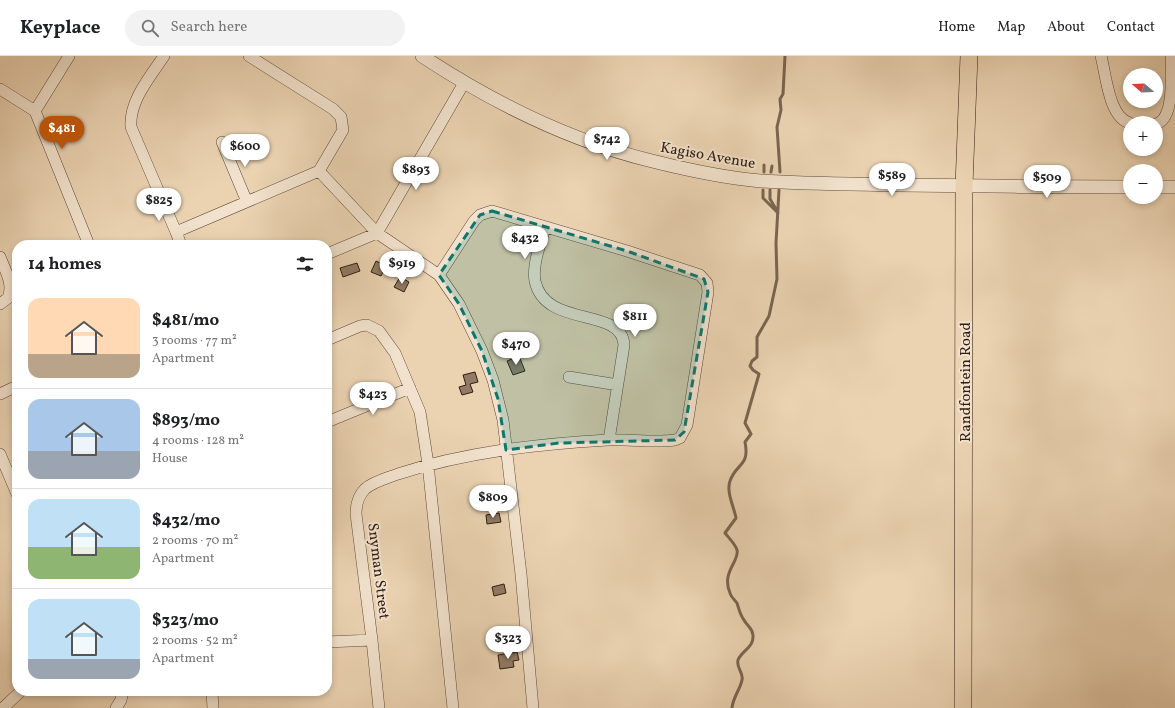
<!DOCTYPE html>
<html lang="en">
<head>
<meta charset="utf-8">
<style>
  body { margin:0; font-family:Vollkorn,serif; background:#f2f2f2; color:#202124; height:100vh; display:flex; flex-direction:column; font-size:15px; white-space:nowrap }
  * { box-sizing:border-box; margin:0 }
  p { font-size:13px; color:#757577 }
  .icon { flex:none; width:22px; height:22px; fill:none; stroke:currentColor; stroke-width:2; stroke-linecap:round; stroke-linejoin:round }
  .map { position:relative; flex:1; overflow:hidden }
  .panel { position:absolute; left:12px; top:184px; width:320px; height:456px; display:flex; flex-direction:column; background:#fff; border-radius:16px; box-shadow:0 2px 6px #0003 }
  .panel>* { flex:none }
  .needle { width:26px; rotate:289deg }
  .buttons { position:absolute; left:1123px; top:12px; display:grid; gap:8px }
  .buttons a { display:grid; place-items:center; width:40px; height:40px; border-radius:50%; background:#fff; box-shadow:0 2px 6px #0003; font-size:20px }
  .price { position:absolute; translate:-50% -34px; padding:0 9px; border-radius:14px; background:#fff; color:#222; font-size:13px; line-height:26px; filter:drop-shadow(0 1px 2px #0008) }
  .price::after { content:''; position:absolute; left:50%; top:24px; width:12px; height:9px; margin-left:-6px; background:inherit; clip-path:polygon(0 0,100% 0,50% 100%) }
  .price.active { background:#b45309; color:#fff }
  ul { padding:0; list-style:none }
  li { display:flex; align-items:center; gap:12px; height:100px; padding:0 16px }
  li+li { border-top:1px solid #e0e0e0 }
  li span { display:grid; place-items:center; flex:none; width:112px; height:80px; border-radius:12px; color:#555 }
  li>.icon { margin-inline-start:auto }
  span .icon { width:48px; height:48px; fill:#fffc; stroke-width:1 }
  li b { font-size:17px }
  h2 { display:flex; justify-content:space-between; align-items:center; height:48px; padding:0 16px; font-size:17px }
  header { display:flex; align-items:center; gap:24px; box-sizing:border-box; height:56px; padding:0 20px; background:#fff; border-bottom:1px solid #e0e0e0 }
  header strong { font-size:19px }
  nav { display:flex; gap:22px; margin-inline-start:auto; font-size:14px }
  .search { width:280px; height:36px; background:#f2f2f2; display:flex; align-items:center; gap:10px; box-sizing:border-box; padding:0 14px; border-radius:22px; color:#757577; font-size:15px }
  .map>svg:first-child { display:block }
  .lines { fill:none; stroke-linecap:round; stroke-linejoin:round }
  .stream { stroke:#7a6551; stroke-width:3 }
  .building { fill:#917b65; stroke:#301c11 }
  .minor-casing { stroke:#5f4a39; stroke-width:12 }
  .tertiary-casing { stroke:#5f4a39; stroke-width:14 }
  .primary-casing { stroke:#301c11; stroke-width:18 }
  .minor { stroke:#f2e2cd; stroke-width:11 }
  .tertiary { stroke:#f2e2cd; stroke-width:13 }
  .primary { stroke:#ebd3b2; stroke-width:17 }
  .marked { fill:#0f766e; fill-opacity:0.2; stroke:#0f766e; stroke-width:3; stroke-dasharray:8 5; stroke-linejoin:round }
  .labels { text-anchor:middle; stroke-width:4; stroke-linejoin:round; paint-order:stroke }
  .street-label { font-size:15px; fill:#301c11; stroke:#f2e2cd }
</style>
</head>
<body>
<header>
<strong>Keyplace</strong>
<div class="search"><svg class="icon" aria-label="search" viewBox="0 0 24 24"><circle cx="10" cy="10" r="6"/><path d="M15 15l6 6"/></svg>Search here</div>
<nav><a>Home</a><a>Map</a><a>About</a><a>Contact</a></nav>
</header>
<div class="map">
<svg width="1175" height="652" viewBox="0 0 1175 652">
  <rect width="100%" height="100%" fill="#ebd3b2"/>
  <filter id="stains"><feTurbulence type="fractalNoise" baseFrequency=".005" numOctaves="4"/><feColorMatrix values="0 0 0 0 .2 0 0 0 0 .09 0 0 0 0 .02 0 0 0 .5 -.17"/></filter>
  <radialGradient id="worn" r=".72"><stop offset=".6" stop-color="#630" stop-opacity="0"/><stop offset="1" stop-color="#630" stop-opacity=".3"/></radialGradient>
  <g class="lines">
    <!-- stream -->
    <path class="stream" d="M764,116V109
      M771,116L772,110
      M780,116L777,71L781,54L780,43L783,38L785,0
      M763,134V142L778,157
      M770,134V143L776,153
      M732,652C733,641 740,634 742,624C744,617 736,612 738,604C742,594 754,592 753,579C752,571 747,570 744,564C740,559 739,553 737,547C735,544 731,541 730,537C721,516 740,505 737,494C736,489 728,481 725,477L736,462C734,451 726,436 730,425C736,407 750,411 745,386L751,378L745,367L759,318L753,314L750,310L752,305L757,301V281L769,260L777,223L776,187L779,134"/>
  </g>
  <!-- building -->
  <path class="building" d="M376,205L386,210L381,220L371,216Z
    M357,207L360,215L343,221L340,212Z
    M400,221L409,226L404,236L394,231Z
    M519,300L525,315L513,319L507,305Z
    M475,316L478,326L470,328L473,336L462,339L459,331L466,329L463,319Z
    M499,457L501,466L487,468L486,459Z
    M504,528L506,537L494,540L492,531Z
    M517,596L519,604L513,605L514,611L500,613L498,599Z"/>
  <g class="lines">
    <defs>
      <path id="minor" d="M69,0L35,55L89,189
        M164,0C150,21 129,45 131,71L176,176L319,115L343,74L341,61L333,53L249,0
        M1101,0C1106,19 1109,62 1130,67
        M0,33L35,55
        M1156,68C1175,63 1171,17 1171,0
        M222,86L247,146
        M319,115L377,177L439,219L459,248L482,295L493,324L503,364L521,518L533,652
        M545,171C541,187 532,208 535,225C545,273 622,250 624,289L609,384
        M176,176L181,189
        M327,198L377,177L464,27
        M0,201C5,214 14,228 8,242L0,248
        M327,284L360,270L367,269L379,275L395,297L420,356L428,408L453,652
        M569,321L618,329
        M0,338L17,330
        M327,366L410,332
        M0,398L17,438
        M372,584L379,652
        M327,586L372,584L356,458C356,449 358,440 365,433C374,425 388,422 398,418C465,396 538,388 608,384C630,383 653,387 675,384L680,382L687,369L708,236L707,227L700,219L627,195L492,155L480,159L474,165L439,219
        M212,635L213,652
        M3,652L21,635
        M116,652L121,644L123,635"/>
      <path id="tertiary" d="M422,0C492,46 570,85 652,105C688,114 725,122 761,125C808,128 855,128 901,129C977,130 1054,131 1130,131
        M1156,131H1175"/>
      <path id="primary" d="M963,652L964,130L969,0"/>
    </defs>
    <!-- minor casing -->
    <use href="#minor" class="minor-casing"/>
    <!-- tertiary casing -->
    <use href="#tertiary" class="tertiary-casing"/>
    <!-- primary casing -->
    <use href="#primary" class="primary-casing"/>
    <!-- minor -->
    <use href="#minor" class="minor"/>
    <!-- tertiary -->
    <use href="#tertiary" class="tertiary"/>
    <!-- primary -->
    <use href="#primary" class="primary"/>
  </g>
  <!-- marked area -->
  <path class="marked" d="M492,155L627,195L704,223L708,236L684,376L675,384L559,387L506,394L498,343L482,295L459,248L439,219L480,159Z"/>
  <g class="labels">
    <!-- street labels -->
    <g class="street-label">
      <text transform="translate(708 99) rotate(10)" y="5">Kagiso Avenue</text>
      <text transform="translate(965 326) rotate(-90)" y="5">Randfontein Road</text>
      <text transform="translate(379 515) rotate(83)" y="5">Snyman Street</text>
    </g>
  </g>
  <rect width="100%" height="100%" filter="url(#stains)"/>
  <rect width="100%" height="100%" fill="url(#worn)"/>
</svg>
<div class="buttons">
<a><svg class="needle" viewBox="-14 -14 28 28"><path d="M0-13l5 13h-10z" fill="#e53935"/><path d="M0 13l5-13h-10z" fill="#757577"/></svg></a>
<a>+</a>
<a>−</a>
</div>
<b class="price active" style="left:62px;top:94px">$481</b>
<b class="price" style="left:607px;top:105px">$742</b>
<b class="price" style="left:245px;top:112px">$600</b>
<b class="price" style="left:416px;top:135px">$893</b>
<b class="price" style="left:892px;top:141px">$589</b>
<b class="price" style="left:1047px;top:143px">$509</b>
<b class="price" style="left:159px;top:166px">$825</b>
<b class="price" style="left:525px;top:204px">$432</b>
<b class="price" style="left:402px;top:229px">$919</b>
<b class="price" style="left:635px;top:282px">$811</b>
<b class="price" style="left:516px;top:310px">$470</b>
<b class="price" style="left:373px;top:360px">$423</b>
<b class="price" style="left:493px;top:463px">$809</b>
<b class="price" style="left:508px;top:604px">$323</b>
<section class="panel">
<h2>14 homes<svg class="icon" aria-label="filters" viewBox="0 0 24 24"><path d="M4 7h16M4 17h16"/><circle cx="9" cy="7" r="2"/><circle cx="15" cy="17" r="2"/></svg></h2>
<ul>
<li><span style="background:linear-gradient(#ffd9b3 70%,#b9a48a 0)"><svg class="icon" aria-label="home" viewBox="0 0 24 24"><path d="M3 11l9-7 9 7M6 9v11h12V9"/></svg></span><div><b>$481/mo</b><p>3 rooms · 77 m²</p><p>Apartment</p></div></li>
<li><span style="background:linear-gradient(#a9c7e8 65%,#9aa5b1 0)"><svg class="icon" aria-label="home" viewBox="0 0 24 24"><path d="M3 11l9-7 9 7M6 9v11h12V9"/></svg></span><div><b>$893/mo</b><p>4 rooms · 128 m²</p><p>House</p></div></li>
<li><span style="background:linear-gradient(#bfe0f5 60%,#8fb573 0)"><svg class="icon" aria-label="home" viewBox="0 0 24 24"><path d="M3 11l9-7 9 7M6 9v11h12V9"/></svg></span><div><b>$432/mo</b><p>2 rooms · 70 m²</p><p>Apartment</p></div></li>
<li><span style="background:linear-gradient(#bfe0f5 75%,#9aa5b1 0)"><svg class="icon" aria-label="home" viewBox="0 0 24 24"><path d="M3 11l9-7 9 7M6 9v11h12V9"/></svg></span><div><b>$323/mo</b><p>2 rooms · 52 m²</p><p>Apartment</p></div></li>
</ul>
</section>
</div>
</body>
</html>
